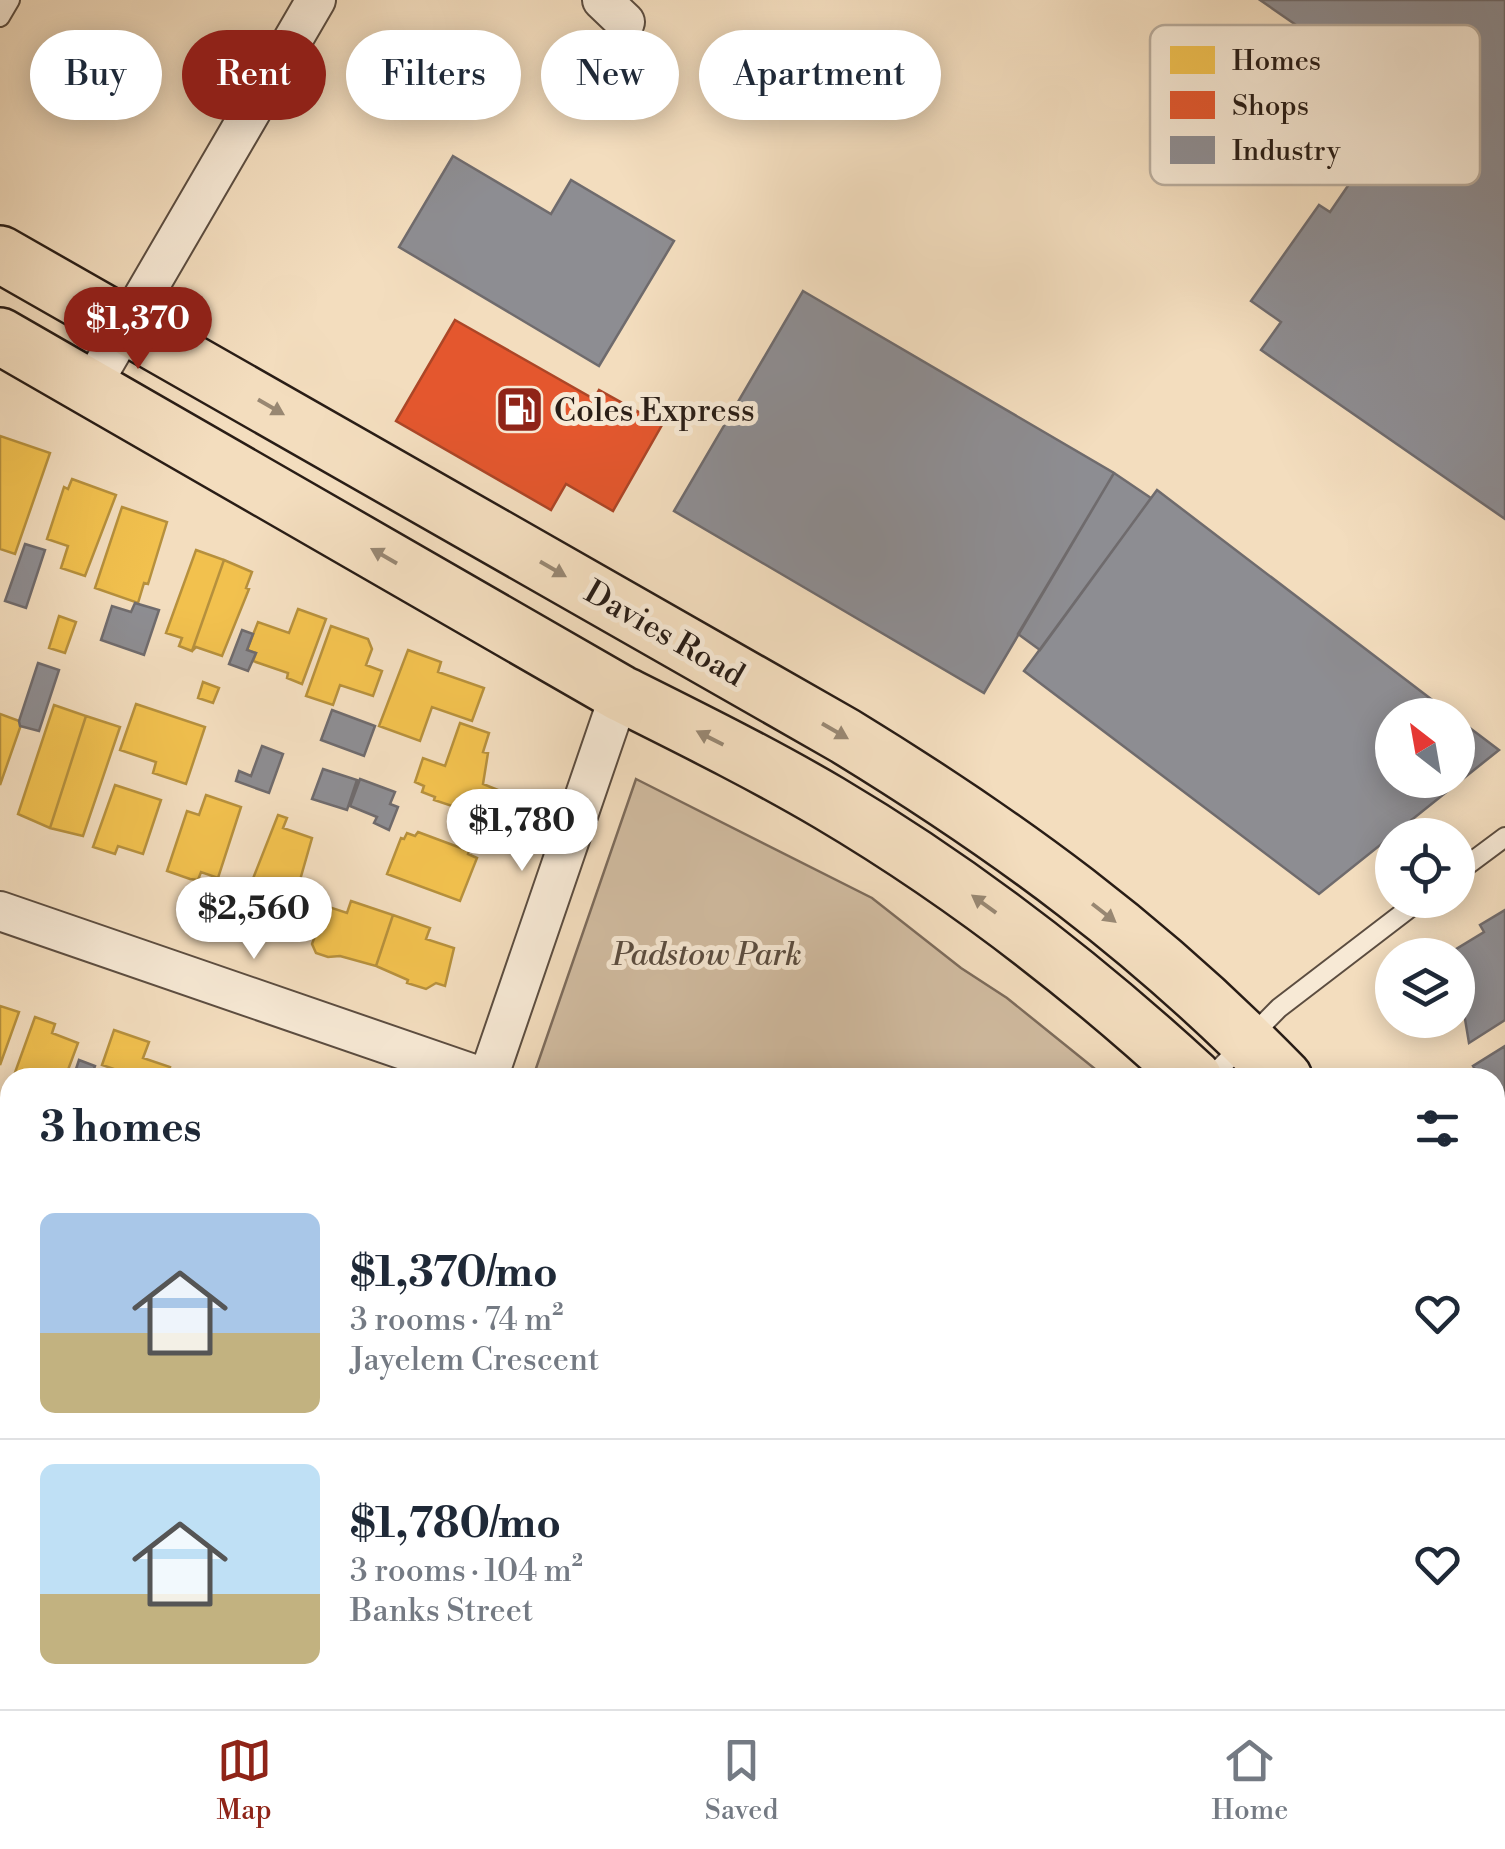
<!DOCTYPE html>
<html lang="en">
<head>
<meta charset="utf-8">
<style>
  body { margin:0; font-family:"Libre Bodoni",serif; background:#f2f2f3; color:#1f2937; height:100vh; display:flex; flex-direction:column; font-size:38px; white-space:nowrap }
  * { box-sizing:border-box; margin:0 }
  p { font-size:32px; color:#747a83 }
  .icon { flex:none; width:55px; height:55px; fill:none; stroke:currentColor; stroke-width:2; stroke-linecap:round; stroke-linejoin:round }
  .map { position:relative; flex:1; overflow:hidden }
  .side { position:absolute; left:0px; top:1068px; width:1505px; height:642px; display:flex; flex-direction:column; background:#fff; border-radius:30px 30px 0 0; box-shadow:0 5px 25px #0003 }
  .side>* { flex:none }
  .banner { position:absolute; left:30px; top:30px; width:1000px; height:90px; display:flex; gap:20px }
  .needle { width:65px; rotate:329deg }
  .buttons { position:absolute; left:1375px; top:698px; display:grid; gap:20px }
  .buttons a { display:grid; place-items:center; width:100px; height:100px; border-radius:50%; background:#fff; box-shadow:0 5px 25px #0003; font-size:50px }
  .price { position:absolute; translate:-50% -85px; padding:0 22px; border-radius:35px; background:#fff; color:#222; font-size:32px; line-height:65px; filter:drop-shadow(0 2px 5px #0008) }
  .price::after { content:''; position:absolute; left:50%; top:60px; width:30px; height:22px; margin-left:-15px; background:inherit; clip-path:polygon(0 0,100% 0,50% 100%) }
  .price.selected { background:#8f2418; color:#fff }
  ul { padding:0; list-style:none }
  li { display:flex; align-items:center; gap:30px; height:250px; padding:0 40px }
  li+li { border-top:2px solid #e0e1e3 }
  li span { display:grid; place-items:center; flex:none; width:280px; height:200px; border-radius:15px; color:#555 }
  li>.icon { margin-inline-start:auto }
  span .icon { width:120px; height:120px; fill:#fffc; stroke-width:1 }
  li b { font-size:42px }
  h2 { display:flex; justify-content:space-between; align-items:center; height:120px; padding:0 40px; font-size:42px }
  .chip { padding:0 35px; border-radius:45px; background:#fff; box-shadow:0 5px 25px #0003; font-size:35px; line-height:90px }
  .chip.selected { background:#8f2418; color:#fff }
  .tabs { display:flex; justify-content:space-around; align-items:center; height:140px; border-top:2px solid #e0e1e3; background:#fff; font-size:28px; color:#747a83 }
  .tabs a { display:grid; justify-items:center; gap:5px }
  .tabs .selected { color:#8f2418 }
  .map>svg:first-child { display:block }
  .green { fill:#d1bca1; stroke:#7d6c5c; stroke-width:2.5 }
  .homes { fill:#f2c14e; stroke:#b6903d; stroke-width:2.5 }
  .shops { fill:#e4572e; stroke:#ac4627; stroke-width:2.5 }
  .industry { fill:#8d8d92; stroke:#6f6b6d; stroke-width:2.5 }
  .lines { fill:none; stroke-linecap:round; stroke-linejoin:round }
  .service-casing { stroke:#5c4d40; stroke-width:22 }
  .minor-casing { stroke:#5c4d40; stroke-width:42 }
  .trunk-casing { stroke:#291d16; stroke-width:60 }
  .service { stroke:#f7e9d5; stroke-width:18 }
  .minor { stroke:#f7e9d5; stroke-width:38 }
  .trunk { stroke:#f3ddbe; stroke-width:55 }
  .oneway { fill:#988772 }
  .labels { text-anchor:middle; stroke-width:10; stroke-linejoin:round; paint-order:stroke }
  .poi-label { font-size:32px; fill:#291d16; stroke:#f7e9d5; text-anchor:start }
  .street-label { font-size:32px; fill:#291d16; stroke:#f7e9d5 }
  .park-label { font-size:32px; font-style:italic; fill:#5b4d40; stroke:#f7e9d5 }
  .key { fill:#f7e9d5; stroke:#b9ac9c; stroke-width:2.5 }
  .key-label { font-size:28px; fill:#291d16 }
</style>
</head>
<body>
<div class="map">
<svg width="1505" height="1709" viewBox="0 0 1505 1709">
  <rect width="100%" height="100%" fill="#f3ddbe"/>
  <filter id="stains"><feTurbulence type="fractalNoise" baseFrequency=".002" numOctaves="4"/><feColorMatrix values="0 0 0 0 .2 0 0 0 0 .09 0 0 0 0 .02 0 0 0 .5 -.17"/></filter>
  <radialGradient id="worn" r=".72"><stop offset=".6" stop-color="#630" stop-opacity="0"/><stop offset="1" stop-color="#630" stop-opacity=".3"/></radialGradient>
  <!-- green -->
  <path class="green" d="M636,779L872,898L961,968L1007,998L1105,1077H533Z
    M317,1700H1141L1118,1709H314Z"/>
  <!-- homes -->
  <path class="homes" d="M0,436L50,453L15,554L0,549Z
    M72,479L116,495L85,576L61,568L68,546L47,539L64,487L68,489Z
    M122,507L167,522L148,584L144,583L138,603L95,588Z
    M196,550L224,560L192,651L179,646L182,638L166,633Z
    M224,560L252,572L246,588L249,589L222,656L196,647L192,651Z
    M298,609L326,619L302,684L287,678L288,673L253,661L256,653L247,650L258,622L289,633Z
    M59,616L76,622L65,653L49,648Z
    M331,626L368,639L372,649L366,665L382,671L373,696L340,685L333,705L306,696Z
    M408,650L441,662L438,672L484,688L472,721L432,707L420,741L379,726Z
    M203,682L219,688L213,703L198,698Z
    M136,704L205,727L186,784L153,773L156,762L120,750Z
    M54,705L86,716L50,828L18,814Z
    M0,714L22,722L0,785Z
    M86,716L120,727L83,836L50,828Z
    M460,723L489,733L483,752L488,753L483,784L498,790L488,818L434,800L435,797L422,792L424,786L415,782L423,758L445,766Z
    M115,785L161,800L143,854L118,846L115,854L93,847Z
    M206,795L241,807L218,878L201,872L198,880L190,879L167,871L187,811L199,815Z
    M278,815L287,818L283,828L312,838L294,901L273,894L268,906L245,899Z
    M418,832L469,851L468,854L477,858L460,901L387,874L401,838L404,839L407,833L415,836Z
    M351,901L393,915L376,966L340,956L328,957L316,953L312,944L326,906L347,913Z
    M393,915L430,928L426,939L454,948L445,986L436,983L426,989L407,983L408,980L376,966Z
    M0,1006L19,1012L0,1065Z
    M35,1017L55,1024L52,1033L78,1043L65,1078H13Z
    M114,1030L149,1042L143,1058L170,1067L167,1078H111L114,1069L102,1065Z
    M0,1222L10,1225V1296L0,1292Z
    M0,1434L9,1437L6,1443L10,1444V1482L2,1480L0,1487Z
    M0,1629L5,1631L3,1639L10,1641V1683L1,1709Z
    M30,1700H79L76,1709H27Z
    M82,1700H144L141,1709H79Z
    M144,1700H161L176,1705L178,1700H184L203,1706L202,1709H141Z"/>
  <!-- shops -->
  <path class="shops" d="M455,320L594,399L599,390L662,425L613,511L566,484L551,510L396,421Z"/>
  <!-- industry -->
  <path class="industry" d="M1260,0H1505V519L1261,350L1281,322L1251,301L1319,205L1330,212L1406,101Z
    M453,156L551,214L571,180L674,241L599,366L399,247Z
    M803,291L1114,473L984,693L674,511Z
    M1114,473L1151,498L1040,650L1018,634Z
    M1157,490L1452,715H1392V780H1458V719L1499,750L1319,894L1024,671Z
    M25,544L45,550L26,608L5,601Z
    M135,603L159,610L144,655L101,640L112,606L131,612Z
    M242,630L253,634L247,650L256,653L248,671L229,664Z
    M38,663L59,670L39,731L20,726L19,721Z
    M332,710L375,726L364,756L321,740Z
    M262,746L283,754L269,793L236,781L239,771L251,776Z
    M323,769L357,780L347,810L312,799Z
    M360,779L395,792L390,804L398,807L389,830L374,823L377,817L350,806Z
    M1505,910V1020L1469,1043L1458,977V955L1453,951L1484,932L1480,925Z
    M1505,1046V1103L1498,1107L1495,1102V1078H1480L1473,1066Z
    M79,1060L95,1066L91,1078H73Z"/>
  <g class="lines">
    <defs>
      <path id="service" d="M0,17L10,0
        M1458,872L1505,837
        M1210,1078L1279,1008L1420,900"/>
      <path id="minor" d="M602,0L625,22
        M90,388L316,0
        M0,911L485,1078
        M488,1078L620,693
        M0,1366H10
        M273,1709L276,1700"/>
      <path id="trunk" d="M0,254L845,736C1010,837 1148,938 1284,1078
        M0,336L620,693C690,728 761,763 829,803C961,881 1081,974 1194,1078
        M1495,1346L1505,1361
        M1495,1452L1505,1469"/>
    </defs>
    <!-- service casing -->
    <use href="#service" class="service-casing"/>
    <!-- minor casing -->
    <use href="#minor" class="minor-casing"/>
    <!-- trunk casing -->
    <use href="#trunk" class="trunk-casing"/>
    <!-- service -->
    <use href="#service" class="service"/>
    <!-- minor -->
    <use href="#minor" class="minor"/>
    <!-- trunk -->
    <use href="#trunk" class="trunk"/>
  </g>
  <!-- one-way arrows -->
  <defs><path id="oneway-solid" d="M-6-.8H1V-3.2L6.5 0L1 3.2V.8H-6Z" transform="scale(2.5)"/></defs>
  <g class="oneway">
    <use href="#oneway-solid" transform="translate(271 407) rotate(30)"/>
    <use href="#oneway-solid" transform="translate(384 556) rotate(-150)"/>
    <use href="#oneway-solid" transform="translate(553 569) rotate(30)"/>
    <use href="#oneway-solid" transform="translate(835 731) rotate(30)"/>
    <use href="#oneway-solid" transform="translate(710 738) rotate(-153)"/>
    <use href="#oneway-solid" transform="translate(984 904) rotate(-144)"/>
    <use href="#oneway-solid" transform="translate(1104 913) rotate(38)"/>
  </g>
  <!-- icons -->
  <defs>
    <symbol id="fuel-square" viewBox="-11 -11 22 22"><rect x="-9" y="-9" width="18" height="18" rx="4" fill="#8f2418" stroke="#f7e9d5"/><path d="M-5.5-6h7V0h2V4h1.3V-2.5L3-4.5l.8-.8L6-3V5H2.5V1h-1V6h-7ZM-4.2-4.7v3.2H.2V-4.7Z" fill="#fff"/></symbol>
  </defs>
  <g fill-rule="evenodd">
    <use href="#fuel-square" x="492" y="382" width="55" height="55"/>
  </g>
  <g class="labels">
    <!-- poi labels -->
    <g class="poi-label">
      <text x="554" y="421">Coles Express</text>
    </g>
    <!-- street labels -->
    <g class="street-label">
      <text transform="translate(665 633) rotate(30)" y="11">Davies Road</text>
    </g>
    <!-- park labels -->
    <g class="park-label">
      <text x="707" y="965">Padstow Park</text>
    </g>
  </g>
  <!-- legend -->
  <rect x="1150" y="25" width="330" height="160" rx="15" class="key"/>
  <rect x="1170" y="46" width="45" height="28" fill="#f2c14e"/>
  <rect x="1170" y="91" width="45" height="28" fill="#e4572e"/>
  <rect x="1170" y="136" width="45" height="28" fill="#8d8d92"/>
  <g class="key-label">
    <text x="1232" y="70">Homes</text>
    <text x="1232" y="115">Shops</text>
    <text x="1232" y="160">Industry</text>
  </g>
  <rect width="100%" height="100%" filter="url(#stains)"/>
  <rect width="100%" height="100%" fill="url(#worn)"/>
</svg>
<div class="buttons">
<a><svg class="needle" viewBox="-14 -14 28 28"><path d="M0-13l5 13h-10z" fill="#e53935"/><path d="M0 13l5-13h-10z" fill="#747a83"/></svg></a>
<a><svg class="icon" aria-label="locate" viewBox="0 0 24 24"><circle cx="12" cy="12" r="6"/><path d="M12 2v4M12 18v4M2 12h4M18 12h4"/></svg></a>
<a><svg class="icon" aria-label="layers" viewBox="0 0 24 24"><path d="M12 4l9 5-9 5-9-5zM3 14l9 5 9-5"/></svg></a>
</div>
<b class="price selected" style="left:138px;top:372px">$1,370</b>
<b class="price" style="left:522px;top:874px">$1,780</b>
<b class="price" style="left:254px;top:962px">$2,560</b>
<div class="banner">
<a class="chip">Buy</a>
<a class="chip selected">Rent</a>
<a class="chip">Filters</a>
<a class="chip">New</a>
<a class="chip">Apartment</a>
</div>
<section class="side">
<h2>3 homes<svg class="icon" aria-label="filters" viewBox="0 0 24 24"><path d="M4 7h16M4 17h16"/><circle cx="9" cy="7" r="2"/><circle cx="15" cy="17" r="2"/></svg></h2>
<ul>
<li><span style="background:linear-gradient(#a9c7e8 60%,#c2b280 0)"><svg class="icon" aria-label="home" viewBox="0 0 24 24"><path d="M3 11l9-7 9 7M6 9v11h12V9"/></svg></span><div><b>$1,370/mo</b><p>3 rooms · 74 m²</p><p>Jayelem Crescent</p></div><svg class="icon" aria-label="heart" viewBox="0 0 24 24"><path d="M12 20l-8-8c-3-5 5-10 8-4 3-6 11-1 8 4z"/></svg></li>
<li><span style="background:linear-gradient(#bfe0f5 65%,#c2b280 0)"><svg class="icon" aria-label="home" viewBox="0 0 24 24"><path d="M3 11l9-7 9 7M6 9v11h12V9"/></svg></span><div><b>$1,780/mo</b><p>3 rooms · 104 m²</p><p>Banks Street</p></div><svg class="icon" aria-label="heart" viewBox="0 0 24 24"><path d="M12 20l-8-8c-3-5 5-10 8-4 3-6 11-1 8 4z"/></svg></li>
</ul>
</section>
</div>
<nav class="tabs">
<a class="selected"><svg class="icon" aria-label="map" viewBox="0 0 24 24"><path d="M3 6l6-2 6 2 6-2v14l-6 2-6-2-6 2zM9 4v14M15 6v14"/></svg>Map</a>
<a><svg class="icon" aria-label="saved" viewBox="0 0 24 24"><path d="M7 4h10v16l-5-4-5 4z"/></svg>Saved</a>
<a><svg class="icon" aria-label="home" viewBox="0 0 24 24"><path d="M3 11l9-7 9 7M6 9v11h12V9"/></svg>Home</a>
</nav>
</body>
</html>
